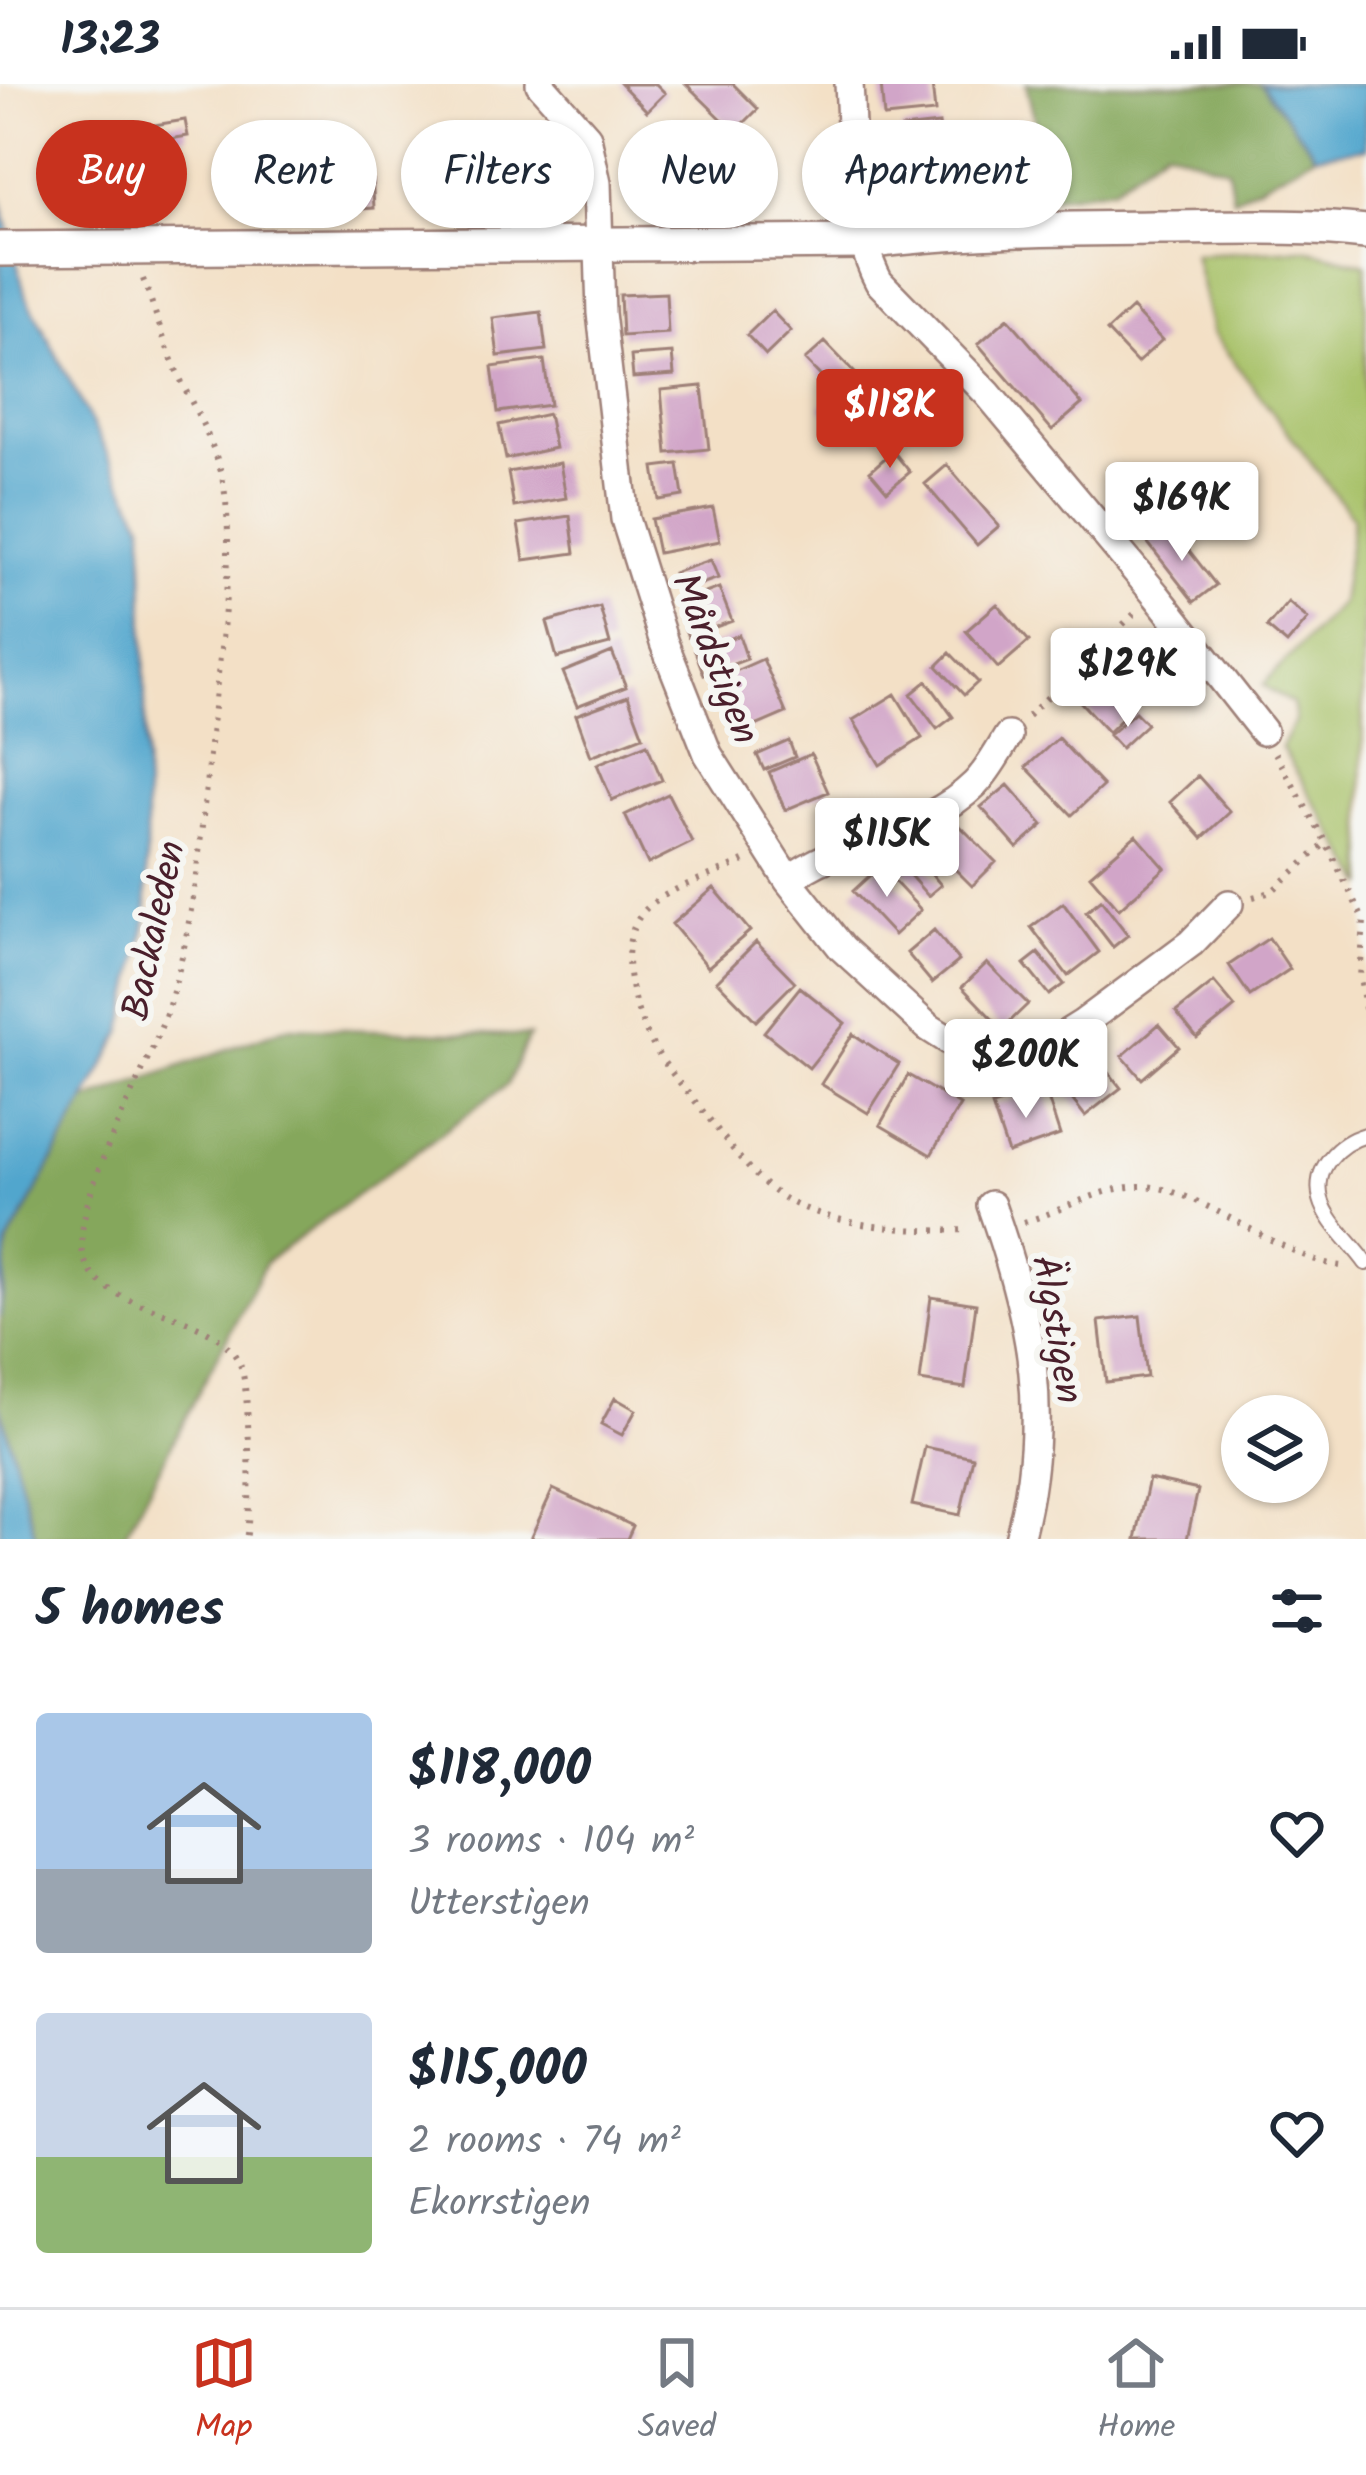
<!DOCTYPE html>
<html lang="en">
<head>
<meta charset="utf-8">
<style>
  body { margin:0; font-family:Kalam,sans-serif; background:#f2f2f3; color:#1f2937; height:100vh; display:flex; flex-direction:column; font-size:45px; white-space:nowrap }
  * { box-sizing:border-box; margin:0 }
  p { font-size:39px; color:#747a83 }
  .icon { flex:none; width:66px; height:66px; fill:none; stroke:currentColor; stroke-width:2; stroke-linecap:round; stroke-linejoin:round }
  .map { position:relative; height:1455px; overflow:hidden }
  .panel { display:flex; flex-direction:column; background:#fff; flex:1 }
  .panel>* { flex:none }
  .top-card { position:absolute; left:36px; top:36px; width:1296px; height:108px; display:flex; gap:24px }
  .controls { position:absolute; left:1221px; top:1311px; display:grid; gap:24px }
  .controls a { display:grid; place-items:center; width:108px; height:108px; border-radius:50%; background:#fff; box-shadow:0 3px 9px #0004; font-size:60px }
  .price { position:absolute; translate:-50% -102px; padding:0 27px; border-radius:12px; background:#fff; color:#222; font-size:39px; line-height:78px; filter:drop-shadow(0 3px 6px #0008) }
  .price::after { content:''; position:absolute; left:50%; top:72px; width:36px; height:27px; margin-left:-18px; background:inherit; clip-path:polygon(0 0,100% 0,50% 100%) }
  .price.active { background:#c8321e; color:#fff }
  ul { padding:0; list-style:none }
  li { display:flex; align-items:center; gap:36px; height:300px; padding:0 36px }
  li span { display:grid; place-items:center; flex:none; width:336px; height:240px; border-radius:12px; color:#555 }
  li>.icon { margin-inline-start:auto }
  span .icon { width:144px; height:144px; fill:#fffc; stroke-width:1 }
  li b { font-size:51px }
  h2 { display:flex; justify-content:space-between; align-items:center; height:144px; padding:0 36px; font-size:51px }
  .tag { padding:0 42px; border-radius:54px; background:#fff; box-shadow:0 3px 9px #0004; font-size:42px; line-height:108px }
  .tag.active { background:#c8321e; color:#fff }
  .status { display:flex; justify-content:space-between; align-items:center; height:84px; padding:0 60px; background:#fff; direction:ltr }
  .status svg { height:33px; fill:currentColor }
  .dock { display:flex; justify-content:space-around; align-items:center; height:168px; border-top:3px solid #e0e1e3; background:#fff; font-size:33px; color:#747a83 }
  .dock a { display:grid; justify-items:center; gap:6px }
  .dock .active { color:#c8321e }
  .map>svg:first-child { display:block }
  .green { fill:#a7c167; stroke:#787049; stroke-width:3 }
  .forest { fill:#85a75c; stroke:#686344; stroke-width:3 }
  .water { fill:#51a6cd; stroke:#4e627c; stroke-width:3 }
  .building { fill:#d1a5c8 }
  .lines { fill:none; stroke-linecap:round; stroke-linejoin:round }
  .service-casing { stroke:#9e8078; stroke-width:18 }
  .minor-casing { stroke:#9e8078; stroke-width:32 }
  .tertiary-casing { stroke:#9e8078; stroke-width:38 }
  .path { stroke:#9e8078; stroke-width:6; stroke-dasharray:3 9; stroke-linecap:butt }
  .service { stroke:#fff; stroke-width:14 }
  .minor { stroke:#fff; stroke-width:27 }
  .tertiary { stroke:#fff; stroke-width:33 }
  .labels { text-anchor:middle; stroke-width:12; stroke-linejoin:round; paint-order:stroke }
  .street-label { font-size:39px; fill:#4a1f2b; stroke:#f6f6f2 }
</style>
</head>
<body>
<div class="status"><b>13:23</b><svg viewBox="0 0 49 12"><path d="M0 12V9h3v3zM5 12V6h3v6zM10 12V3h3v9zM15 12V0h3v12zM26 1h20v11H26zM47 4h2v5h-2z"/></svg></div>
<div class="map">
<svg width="1366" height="1455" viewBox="0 0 1366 1455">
  <rect width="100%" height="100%" fill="#f6f6f2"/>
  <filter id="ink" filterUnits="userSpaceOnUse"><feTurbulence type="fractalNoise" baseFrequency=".00833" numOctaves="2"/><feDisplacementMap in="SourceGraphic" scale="24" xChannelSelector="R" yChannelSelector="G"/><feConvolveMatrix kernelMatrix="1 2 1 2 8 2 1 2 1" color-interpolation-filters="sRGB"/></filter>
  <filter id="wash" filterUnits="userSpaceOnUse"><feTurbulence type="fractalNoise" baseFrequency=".004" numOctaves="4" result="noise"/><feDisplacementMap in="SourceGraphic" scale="48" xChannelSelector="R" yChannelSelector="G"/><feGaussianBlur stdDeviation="2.7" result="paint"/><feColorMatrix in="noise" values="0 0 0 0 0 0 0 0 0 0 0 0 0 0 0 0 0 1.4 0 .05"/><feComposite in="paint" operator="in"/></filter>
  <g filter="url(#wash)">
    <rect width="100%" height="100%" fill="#f3e0c6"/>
    <!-- green -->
    <path class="green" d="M1305,165L1366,180L1362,720L1366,802L1281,663L1295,637L1292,620L1263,601L1341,519L1353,434L1213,250L1194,170Z"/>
    <!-- forest -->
    <path class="forest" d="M1026,0H1261L1316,71L1233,115L1228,85L1165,64L1112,104L1053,113Z
      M288,943L529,952L507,1001L266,1178L123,1455H36L0,1322V1233L8,1160L85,1017Z"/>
    <!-- water -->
    <path class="water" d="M1261,0H1366V64L1316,71Z
      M0,114L25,209L143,439L147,834L123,947L8,1160L0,1233Z
      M0,1322L36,1455H0Z"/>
    <g id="blocks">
      <!-- building -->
      <path class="building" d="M621,0H656L665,9L647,27Z
        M686,0H733L758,25L735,48Z
        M881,0H932L935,28L884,33Z
        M185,36L188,52L145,59L142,43Z
        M939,40L945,87L907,92L902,44Z
        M372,90L374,124L285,130L283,95Z
        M666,209L668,249L622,252L620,211Z
        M1132,224L1162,256L1137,279L1107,247Z
        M772,227L791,247L766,271L747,251Z
        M541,228L546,266L498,272L493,234Z
        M1008,234L1082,320L1052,346L978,260Z
        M825,258L882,317L863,336L857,330L841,345L820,323L836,308L805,276Z
        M672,269L674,291L633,294L631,272Z
        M544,276L550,321L498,328L492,283Z
        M702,302L709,365L667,369L661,306Z
        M548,330L555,364L506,375L499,341Z
        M893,367L910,388L887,407L870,387Z
        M560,379L566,414L514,423L508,388Z
        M678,380L683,412L659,416L654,383Z
        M947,381L999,442L977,461L925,400Z
        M713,424L720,457L658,469L651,435Z
        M570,432L575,469L524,476L518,440Z
        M1170,442L1216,501L1194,518L1148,459Z
        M711,476L718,494L679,508L673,489Z
        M719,504L732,537L688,553L676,520Z
        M1288,518L1308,535L1287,560L1267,543Z
        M997,520L1029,557L998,584L966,547Z
        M600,523L610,560L557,574L547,538Z
        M739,551L747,575L704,591L695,567Z
        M612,568L626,603L577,622L563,588Z
        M950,569L978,598L964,611L937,582Z
        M763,575L786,629L744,647L720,594Z
        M1099,589L1132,625L1108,648L1075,612Z
        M927,597L953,633L937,645L911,610Z
        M895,610L922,654L880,681L853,636Z
        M628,612L643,652L591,672L576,631Z
        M1135,628L1147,640L1121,664L1109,651Z
        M1058,654L1103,702L1072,731L1026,683Z
        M789,657L795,673L764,686L757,671Z
        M647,660L662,696L612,716L597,680Z
        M811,670L828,708L785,726L769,688Z
        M1198,692L1230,728L1202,754L1170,718Z
        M1008,701L1043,741L1017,764L981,723Z
        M668,710L692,758L648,780L625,731Z
        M957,739L996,778L972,802L933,763Z
        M1136,751L1165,784L1119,825L1090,791Z
        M914,769L941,801L928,812L900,780Z
        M880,782L921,826L894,851L853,807Z
        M714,804L750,847L708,883L672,840Z
        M1101,816L1128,851L1113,863L1086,828Z
        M1063,819L1099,868L1068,892L1031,843Z
        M934,846L959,877L932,899L907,869Z
        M1269,854L1290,885L1250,912L1229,881Z
        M756,858L795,898L756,937L717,897Z
        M1038,869L1064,900L1049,911L1024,880Z
        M987,879L1028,920L1002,945L962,903Z
        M1214,898L1235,923L1197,954L1176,928Z
        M800,903L845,939L809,984L764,948Z
        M1159,940L1179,963L1142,995L1122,972Z
        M853,950L899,980L868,1029L821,1000Z
        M1100,977L1121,1004L1085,1032L1064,1005Z
        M908,991L960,1021L931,1071L880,1041Z
        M1045,1005L1060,1051L1008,1069L992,1022Z
        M931,1213L976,1220L965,1304L920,1297Z
        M1140,1232L1147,1293L1106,1298L1099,1237Z
        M615,1314L636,1326L622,1351L601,1340Z
        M925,1363L973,1373L960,1431L912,1421Z
        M1149,1395L1198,1406L1187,1455H1136Z
        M553,1405L633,1442L627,1455H530Z"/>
    </g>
  </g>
  <g filter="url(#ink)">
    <use href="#blocks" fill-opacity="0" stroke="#9e8078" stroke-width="3"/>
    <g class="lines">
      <defs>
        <path id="service" d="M1366,1051C1338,1059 1313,1084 1321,1115C1327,1138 1353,1160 1366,1179"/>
        <path id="minor" d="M540,0L587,53L597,99L601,229L625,435L664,559L708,670L788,796L842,864L928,943L958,962L988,973L1014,974L1042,965L1082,940L1191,859L1229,820
          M849,0C853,60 850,145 879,198L988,310L1156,511L1263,647
          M788,796C845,754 924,750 975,700C988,687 998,668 1008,652
          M991,1121C1033,1239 1051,1332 1019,1455"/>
        <path id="tertiary" d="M0,165L865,158C961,145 1056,145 1153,144C1224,144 1295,140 1366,148"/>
      </defs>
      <!-- service casing -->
      <use href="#service" class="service-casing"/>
      <!-- minor casing -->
      <use href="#minor" class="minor-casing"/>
      <!-- tertiary casing -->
      <use href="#tertiary" class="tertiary-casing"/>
      <!-- path -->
      <path class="path" d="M143,195C153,220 160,246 170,271C185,310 210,347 221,388C238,459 220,567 212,641C202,735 197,836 167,927C146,991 77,1103 82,1164C88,1233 218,1220 241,1283C250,1307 252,1429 246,1455
        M1028,632L1135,529
        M1275,669L1326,759L1364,837L1360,893L1366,931
        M744,777C714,792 669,802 645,826C612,861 634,928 655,965C669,988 690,1010 706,1031C732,1063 758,1104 797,1121C848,1144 914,1148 970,1146
        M1253,813L1271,808L1326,759
        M1024,1138C1063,1127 1100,1103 1141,1102C1196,1101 1285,1177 1342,1182"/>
      <!-- service -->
      <use href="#service" class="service"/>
      <!-- minor -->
      <use href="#minor" class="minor"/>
      <!-- tertiary -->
      <use href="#tertiary" class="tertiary"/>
    </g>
  </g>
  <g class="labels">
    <!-- street labels -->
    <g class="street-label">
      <text transform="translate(717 574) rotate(69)" y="14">Mårdstigen</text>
      <text transform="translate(152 846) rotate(-78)" y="14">Backaleden</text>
      <text transform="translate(1059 1245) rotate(80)" y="14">Älgstigen</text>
    </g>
  </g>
</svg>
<div class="controls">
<a><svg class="icon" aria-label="layers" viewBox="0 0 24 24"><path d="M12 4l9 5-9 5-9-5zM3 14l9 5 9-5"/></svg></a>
</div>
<b class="price active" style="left:890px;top:387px">$118K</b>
<b class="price" style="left:1182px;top:480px">$169K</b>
<b class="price" style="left:1128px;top:646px">$129K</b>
<b class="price" style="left:887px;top:816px">$115K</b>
<b class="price" style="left:1026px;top:1037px">$200K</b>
<div class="top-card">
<a class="tag active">Buy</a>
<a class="tag">Rent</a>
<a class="tag">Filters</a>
<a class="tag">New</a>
<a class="tag">Apartment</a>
</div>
</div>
<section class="panel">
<h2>5 homes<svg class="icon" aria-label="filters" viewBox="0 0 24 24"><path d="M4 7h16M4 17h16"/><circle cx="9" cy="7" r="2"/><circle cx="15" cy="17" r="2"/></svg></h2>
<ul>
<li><span style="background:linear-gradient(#a9c7e8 65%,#9aa5b1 0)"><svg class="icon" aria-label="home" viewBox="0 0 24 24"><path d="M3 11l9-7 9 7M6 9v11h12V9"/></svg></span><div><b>$118,000</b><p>3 rooms · 104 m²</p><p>Utterstigen</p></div><svg class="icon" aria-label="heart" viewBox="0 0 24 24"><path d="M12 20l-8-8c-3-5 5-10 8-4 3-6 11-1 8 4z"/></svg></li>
<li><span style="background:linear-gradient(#c9d6e8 60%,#8fb573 0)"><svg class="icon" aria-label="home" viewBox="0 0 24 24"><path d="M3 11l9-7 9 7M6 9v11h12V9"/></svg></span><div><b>$115,000</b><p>2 rooms · 74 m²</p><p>Ekorrstigen</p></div><svg class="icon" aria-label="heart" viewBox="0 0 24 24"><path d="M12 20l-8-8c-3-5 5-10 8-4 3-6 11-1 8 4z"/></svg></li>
</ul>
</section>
<nav class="dock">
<a class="active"><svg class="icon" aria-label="map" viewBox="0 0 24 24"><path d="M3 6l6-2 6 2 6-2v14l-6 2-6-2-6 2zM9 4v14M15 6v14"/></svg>Map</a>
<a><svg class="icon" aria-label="saved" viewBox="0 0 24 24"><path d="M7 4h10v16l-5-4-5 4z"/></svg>Saved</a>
<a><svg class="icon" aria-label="home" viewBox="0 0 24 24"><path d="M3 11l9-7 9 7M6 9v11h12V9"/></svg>Home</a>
</nav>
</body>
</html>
